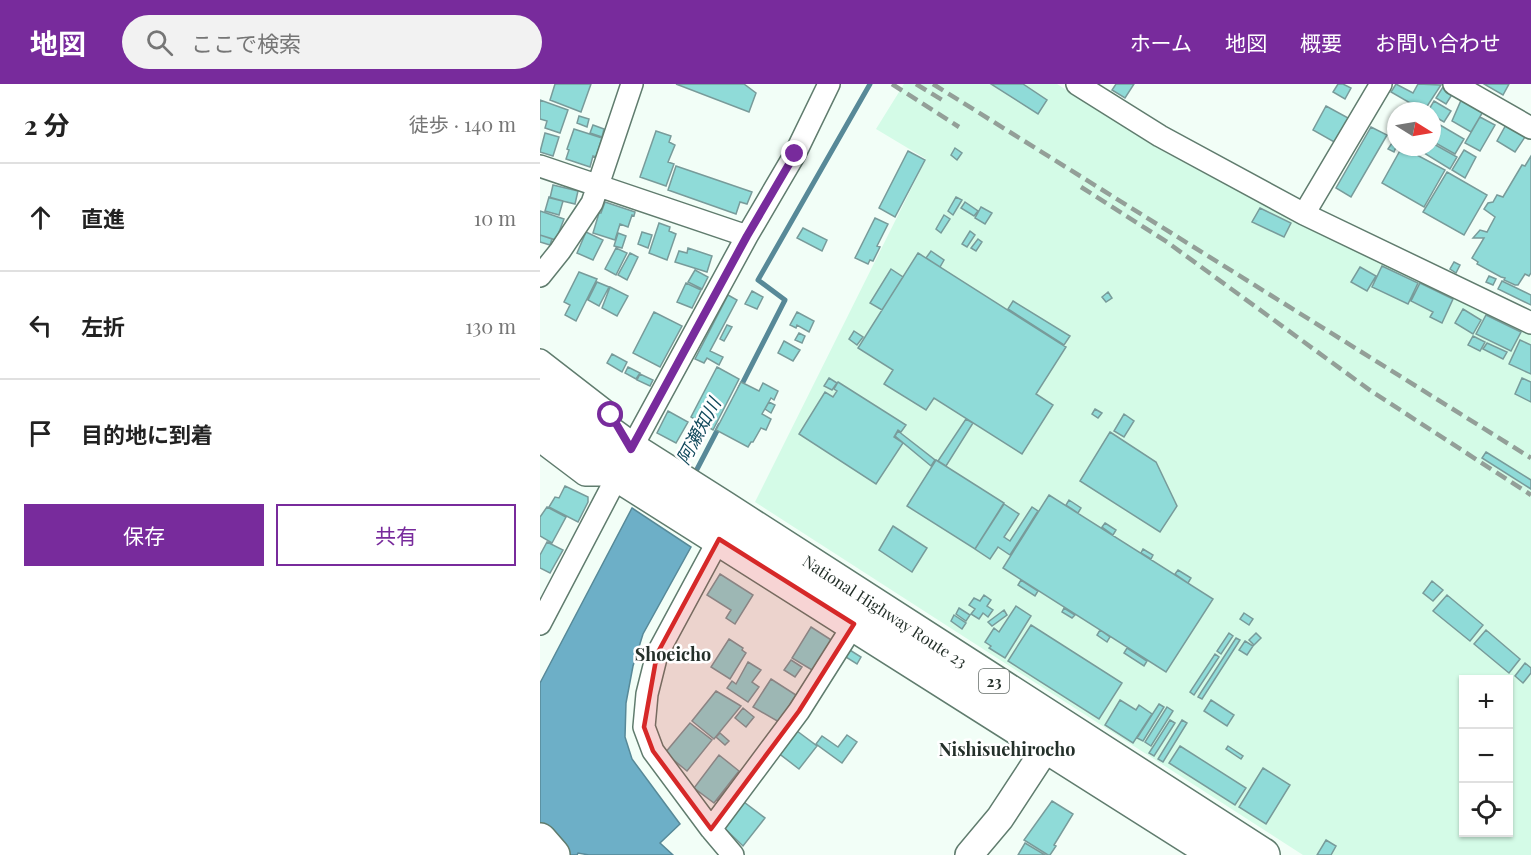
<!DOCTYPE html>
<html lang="ja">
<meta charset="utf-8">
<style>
:root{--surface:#fff;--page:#f2f2f2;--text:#222;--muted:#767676;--line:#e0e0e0;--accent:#782b9c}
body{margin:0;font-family:"Playfair Display","Noto Sans JP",serif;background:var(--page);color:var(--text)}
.controls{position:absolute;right:18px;bottom:18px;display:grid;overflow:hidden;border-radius:0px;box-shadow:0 2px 4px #0004}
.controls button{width:54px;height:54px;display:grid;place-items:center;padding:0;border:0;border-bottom:2px solid var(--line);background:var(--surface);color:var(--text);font:30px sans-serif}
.compass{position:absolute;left:847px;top:18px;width:54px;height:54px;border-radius:50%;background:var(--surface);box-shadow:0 2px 4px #0004;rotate:101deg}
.stop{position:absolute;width:18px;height:18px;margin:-14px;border:4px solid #782b9c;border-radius:50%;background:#fff}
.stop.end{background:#782b9c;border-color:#fff;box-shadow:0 2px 6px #0008}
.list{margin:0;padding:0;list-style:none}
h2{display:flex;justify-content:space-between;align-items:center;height:78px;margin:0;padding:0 24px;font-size:26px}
h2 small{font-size:20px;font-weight:400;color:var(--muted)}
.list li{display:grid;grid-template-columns:39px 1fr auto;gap:18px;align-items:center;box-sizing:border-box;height:108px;padding:0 24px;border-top:2px solid var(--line)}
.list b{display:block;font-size:22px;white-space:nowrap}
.list em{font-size:20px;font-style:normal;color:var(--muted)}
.actions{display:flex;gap:12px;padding:18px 24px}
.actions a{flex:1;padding:14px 0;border:2px solid var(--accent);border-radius:0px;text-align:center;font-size:21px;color:var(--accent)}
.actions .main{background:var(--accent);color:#fff}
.icon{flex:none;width:33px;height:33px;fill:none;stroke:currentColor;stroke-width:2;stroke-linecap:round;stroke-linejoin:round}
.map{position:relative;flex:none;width:991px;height:771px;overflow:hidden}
header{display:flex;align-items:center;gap:36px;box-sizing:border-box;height:84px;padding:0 30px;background:var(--accent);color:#fff}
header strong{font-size:28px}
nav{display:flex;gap:33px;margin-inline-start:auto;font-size:21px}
.search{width:420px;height:54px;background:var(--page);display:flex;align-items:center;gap:15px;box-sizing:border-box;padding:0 21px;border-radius:33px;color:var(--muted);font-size:22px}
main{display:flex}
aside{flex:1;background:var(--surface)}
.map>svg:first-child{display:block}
</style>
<header>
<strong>地図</strong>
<div class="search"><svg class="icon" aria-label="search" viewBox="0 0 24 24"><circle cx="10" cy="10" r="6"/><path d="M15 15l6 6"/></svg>ここで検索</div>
<nav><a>ホーム</a><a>地図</a><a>概要</a><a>お問い合わせ</a></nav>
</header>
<main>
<aside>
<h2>2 分<small>徒歩 · 140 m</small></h2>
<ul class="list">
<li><svg class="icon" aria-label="ahead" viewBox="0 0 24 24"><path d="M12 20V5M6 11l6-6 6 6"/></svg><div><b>直進</b></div><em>10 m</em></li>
<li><svg class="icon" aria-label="left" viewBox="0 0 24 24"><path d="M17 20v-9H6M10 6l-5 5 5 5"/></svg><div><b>左折</b></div><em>130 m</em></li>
<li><svg class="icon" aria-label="arrive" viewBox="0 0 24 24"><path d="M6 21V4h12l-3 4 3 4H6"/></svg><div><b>目的地に到着</b></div></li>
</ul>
<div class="actions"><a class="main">保存</a><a>共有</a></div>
</aside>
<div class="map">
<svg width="991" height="771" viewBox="0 0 991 771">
<rect width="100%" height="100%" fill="#f2fef7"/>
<path fill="#d4fbe7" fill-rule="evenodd" d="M364,0H517L617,64L759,140L991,250V771H763L215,418L386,75L336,45ZM924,596H968V748H924Z"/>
<path fill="#6dafc7" stroke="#578998" stroke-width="1.5" d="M92,424L151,463L103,550L93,582L86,619L85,653L92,675L140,740L120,759L133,771H49L38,769L37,771H0V599Z"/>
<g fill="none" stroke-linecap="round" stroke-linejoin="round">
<path stroke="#578998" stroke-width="5" d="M200,304L245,216L218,196L330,0
M154,391L180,341"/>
</g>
<path fill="#8fdbd8" stroke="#789b9a" stroke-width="1.5" d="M15,0H51L41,28L10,16Z
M136,0H204L216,9L209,28Z
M451,0H483L507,16L498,30Z
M576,0H594L585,14L572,6Z
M798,0H803L811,4L805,15L793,8Z
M856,0L873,9L878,0L901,1L884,27L851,8Z
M944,0H969L963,11Z
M903,3L913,9L906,20L896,14Z
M922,14L944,26L931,48L912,37Z
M0,16L28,26L20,49L5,44L7,37L0,35Z
M894,17L911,27L904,38L892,31V27H888Z
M786,22L810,35L796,59L773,46Z
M39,32L49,35L47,43L37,39Z
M940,33L955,41L940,67L925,59Z
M967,39L987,50L975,68L957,57Z
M53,41L64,45L62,53L50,49Z
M900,41L924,55L915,70L892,57Z
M831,43L847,51L811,113L796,104Z
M34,45L62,54L56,73L53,72L50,83L26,75L29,66L27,65Z
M116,47L131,52L129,58L135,61L128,78L134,80L126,102L100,93Z
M5,49L19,53L13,72L0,68Z
M854,56L856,57V63L854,68L848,65Z
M892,59L917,73L910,85L884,69L887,63H892Z
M862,63L905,86L884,123L842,99Z
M415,64L422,69L417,76L411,71Z
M924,66L936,73L925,94L912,86Z
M368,67L385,76L355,133L339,124Z
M991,72V189L989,192L985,190L978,201H975L964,196L965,194L961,193L937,180L938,178L932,174L944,154H933L940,146L947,148L955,133L944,125L948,119L953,118L957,111L963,113L982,81L985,82Z
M136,82L212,108L207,120L200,118L196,130L128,106Z
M907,88L947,111L924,151L883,128Z
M13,101L38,107L35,120L10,114Z
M9,113L23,117L19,131L5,127Z
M416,113L422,116L413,131L408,127Z
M65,118L95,128L94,132L92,131L88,143L80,140L75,156L53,149L59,129H61Z
M425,118L438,127L434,132L421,124Z
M441,123L452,129L445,140L435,134Z
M720,124L751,139L744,153L712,138Z
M0,127L24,135L16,156L0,151Z
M404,131L410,135L401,149L396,145Z
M335,134L348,140L337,162L340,163L333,177L330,176L328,180L315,174Z
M119,139L130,143L129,147L136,150L127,176L109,169Z
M263,144L287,156L282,167L257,154Z
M430,147L435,151L427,163L422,160Z
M46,148L63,156L53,176L37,169Z
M102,148L112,151L108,164L98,160Z
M78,149L86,152L82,164L74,162Z
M0,151L12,155L10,161L0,158Z
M438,155L442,158L436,167L431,164Z
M76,164L87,169L76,191L65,185Z
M148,164L172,172L167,188L135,178L139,167L147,169Z
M391,167L404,176L400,183L386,174Z
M90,169L98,173L87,196L78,191Z
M378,169L526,263L496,310L513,321L482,370L394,314L386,326L344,300L353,286L318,264Z
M914,178L920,181L916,189L910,185Z
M842,182L878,199L868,220L832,203Z
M820,183L836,192L827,207L811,198Z
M351,185L363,193L342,226L330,219Z
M155,186L168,193L162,205L148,198Z
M39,188L57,195L36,237L25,231L30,221L24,218Z
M949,192L956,195L953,201L946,198Z
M962,197L991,211V221L958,205Z
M57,198L69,203L59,222L48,216Z
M146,199L161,206L152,224L137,218Z
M880,199L913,215L902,239L890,233L893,228L871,217Z
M70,203L88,212L77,232L62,224Z
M212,207L223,213L217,225L205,220Z
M568,208L572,214L566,218L562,213Z
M188,211L197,216L170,267L183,273L179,281L167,274L164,279L155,275Z
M473,217L530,252L524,261L468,225Z
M923,225L941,236L933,250L915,239Z
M114,228L142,242L120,283L93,269Z
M257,228L274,237L269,248L257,241L256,244L250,241Z
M946,231L981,248L971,267L936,250Z
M187,241L192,243L184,257L180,255Z
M314,247L323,253L317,261L309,255Z
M259,249L265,252L262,259L255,256Z
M933,252L945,258L940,267L928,261Z
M980,256L991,261V290L969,280Z
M244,257L260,266L253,277L238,269Z
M947,259L967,268L963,275L943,265Z
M72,270L87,278L82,288L67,279Z
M88,283L100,289L96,295L85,289Z
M177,283L199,295L173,346L151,333Z
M100,290L113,296L110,302L97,296Z
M289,294L297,299L292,306L284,302Z
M982,294L991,298V318L975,310Z
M201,298L219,307L223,299L238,307L234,316L231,314L222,330L231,335L226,346L221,344L213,358H211L208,363L176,346Z
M298,298L366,341L361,348L358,346L354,353L363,359L336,400L259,350L285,308L293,313L297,307L294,305Z
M229,318L235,321L231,329L225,325Z
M555,325L562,329L558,334L552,330Z
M128,327L148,338L136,359L117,349Z
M584,330L594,337L584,353L574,347Z
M426,335L433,339L406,382L398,377Z
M358,347L395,376L391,382L355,352Z
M570,348L616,378L637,422L620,448L540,397Z
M946,368L991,396V405L942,374Z
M396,376L464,419L435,465L367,422Z
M25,402L48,413V418L38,438L9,423L15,413L19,414Z
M509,411L673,515L626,588L463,484Z
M529,416L541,424L538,429L526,421Z
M464,420L479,430L464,453L470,457L492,423L498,427L470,471L458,463L450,475L435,465Z
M7,423L26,433L12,459L0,452V433Z
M565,439L576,446L573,451L562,443Z
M353,442L387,464L372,488L339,466Z
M7,458L23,466L10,489L0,484V471Z
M603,465L613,471L611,475L601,469Z
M638,486L651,494L648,499L635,490Z
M180,490L213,511L195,540L186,534L191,526L167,511Z
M481,496L498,507L495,512L478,501Z
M892,497L903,506L893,517L883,509Z
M444,511L451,516L447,522L453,526L448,533L443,529L439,535L431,530L435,525L429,521L434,514L440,517Z
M907,511L943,541L930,557L893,527Z
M476,522L491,532L465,574L449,564L451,562L445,558L454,544L459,548Z
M419,524L430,531L426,537L416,530Z
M524,524L535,531L532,534L522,528Z
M464,526L467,531L452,542L448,538Z
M704,529L713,535L709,541L700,535Z
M414,531L426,539L422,545L411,537Z
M491,541L582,599L559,635L468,577Z
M271,543L296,559L277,589L252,574Z
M560,546L570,553L567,558L557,551Z
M946,546L980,575L969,589L934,560Z
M689,549L693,552L681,570L677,567Z
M716,549L721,554L714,561L709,556Z
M696,554L700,556L662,615L658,613Z
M189,555L203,564L202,566L206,569L190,595L171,583Z
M705,557L713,562L707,571L699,566Z
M305,563L321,573L317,580L301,570Z
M587,564L607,577L604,582L584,569Z
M675,570L679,573L654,611L650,608Z
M251,576L262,583L255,593L244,586Z
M208,578L221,586L212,598L219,603L208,618L187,604L192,597L196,600Z
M985,579L991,584V589L983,599L975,592Z
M231,595L256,611L239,638L213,623Z
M176,607L201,622L174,655L152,637Z
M580,616L596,626L599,621L612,630L593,659L565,641Z
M671,616L694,631L687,642L664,627Z
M619,620L624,623L603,657L597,654Z
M627,623L633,627L611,662L605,658Z
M203,624L214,633L206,643L195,634Z
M630,636L635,639L614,672L609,669Z
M642,636L647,639L623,678L618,675Z
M150,639L172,656L147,687L125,669Z
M253,644L277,662L259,685L237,668Z
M180,649L189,657L185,661L176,653Z
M307,651L317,658L302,679L276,660L282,652L298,663Z
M640,662L706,704L695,721L629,679Z
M688,662L703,672L701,675L686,665Z
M179,671L199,687L174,719L154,704Z
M723,684L750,701L726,740L699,723Z
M186,704L192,709L183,721L177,716Z
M200,715L225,734L203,762L180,740Z
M512,717L533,730L514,761L516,762L510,771H508L484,756Z
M786,756L796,762L791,771H777Z
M485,759L505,771H478Z"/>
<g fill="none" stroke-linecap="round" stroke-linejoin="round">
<g stroke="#607c6e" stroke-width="24">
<path id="minor" d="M537,0L620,52L764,130L991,239
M914,0L991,44
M0,82L207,152
M764,130L841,0
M0,192L20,167L52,119L92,0
M0,276L71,331
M0,357L45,391H78L0,540
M91,365L207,152L255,70L289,0
M179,455L117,570L107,610L104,643L113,667L171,745L193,771
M171,745L259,627L314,540"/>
</g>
<g stroke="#607c6e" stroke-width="30">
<path id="tertiary" d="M429,771L460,734L517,647"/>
</g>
<g stroke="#607c6e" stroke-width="36">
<path id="primary" d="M0,756L13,771"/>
</g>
<g stroke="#607c6e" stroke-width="36">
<path id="trunk" d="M0,299L91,365L184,424L723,771
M0,332L78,391L678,771"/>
</g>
<use href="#minor" stroke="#fff" stroke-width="21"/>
<use href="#tertiary" stroke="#fff" stroke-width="27"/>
<use href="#primary" stroke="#fff" stroke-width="33"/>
<use href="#trunk" stroke="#fff" stroke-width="33"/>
<path stroke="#939f98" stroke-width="4.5" stroke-dasharray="12 6" stroke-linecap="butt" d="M352,0L419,43
M376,0L404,17
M393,0L991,374
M541,103L627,158L831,307L991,411"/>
</g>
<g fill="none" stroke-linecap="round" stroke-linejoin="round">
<path stroke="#782b9c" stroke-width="8" d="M71,331L91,365L207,152L255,70"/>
</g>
<path fill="#d62828" fill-opacity="0.2" stroke="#d62828" stroke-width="4.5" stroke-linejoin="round" d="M179,455L314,540L259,627L171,745L113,667L104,643L117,570Z"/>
<g text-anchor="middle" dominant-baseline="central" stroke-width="5" stroke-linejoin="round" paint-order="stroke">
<rect fill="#fff" stroke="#666e6a" stroke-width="1.5" x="439" y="585" width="30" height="24" rx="4.5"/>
<g font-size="15" font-weight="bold" fill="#24302a">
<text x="454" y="597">23</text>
</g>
<g font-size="16" fill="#24302a" stroke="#fff">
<text transform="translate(345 527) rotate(33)">National Highway Route 23</text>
</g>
<g font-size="18" font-style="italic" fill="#10495b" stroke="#fff">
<text transform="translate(158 347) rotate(-62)">阿瀬知川</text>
</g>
<g font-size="18" font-weight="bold" fill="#24302a" stroke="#fff">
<text x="133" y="570">Shoeicho</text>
<text x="467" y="665">Nishisuehirocho</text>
</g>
</g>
</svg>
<div class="controls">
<button>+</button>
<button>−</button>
<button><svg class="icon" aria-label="locate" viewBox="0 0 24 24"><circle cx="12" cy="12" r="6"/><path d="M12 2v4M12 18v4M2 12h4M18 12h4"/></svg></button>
</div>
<svg class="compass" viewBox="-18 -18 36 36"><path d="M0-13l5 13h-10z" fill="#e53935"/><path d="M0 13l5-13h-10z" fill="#767676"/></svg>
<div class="stop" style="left:71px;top:331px"></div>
<div class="stop end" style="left:255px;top:70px"></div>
</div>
</main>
